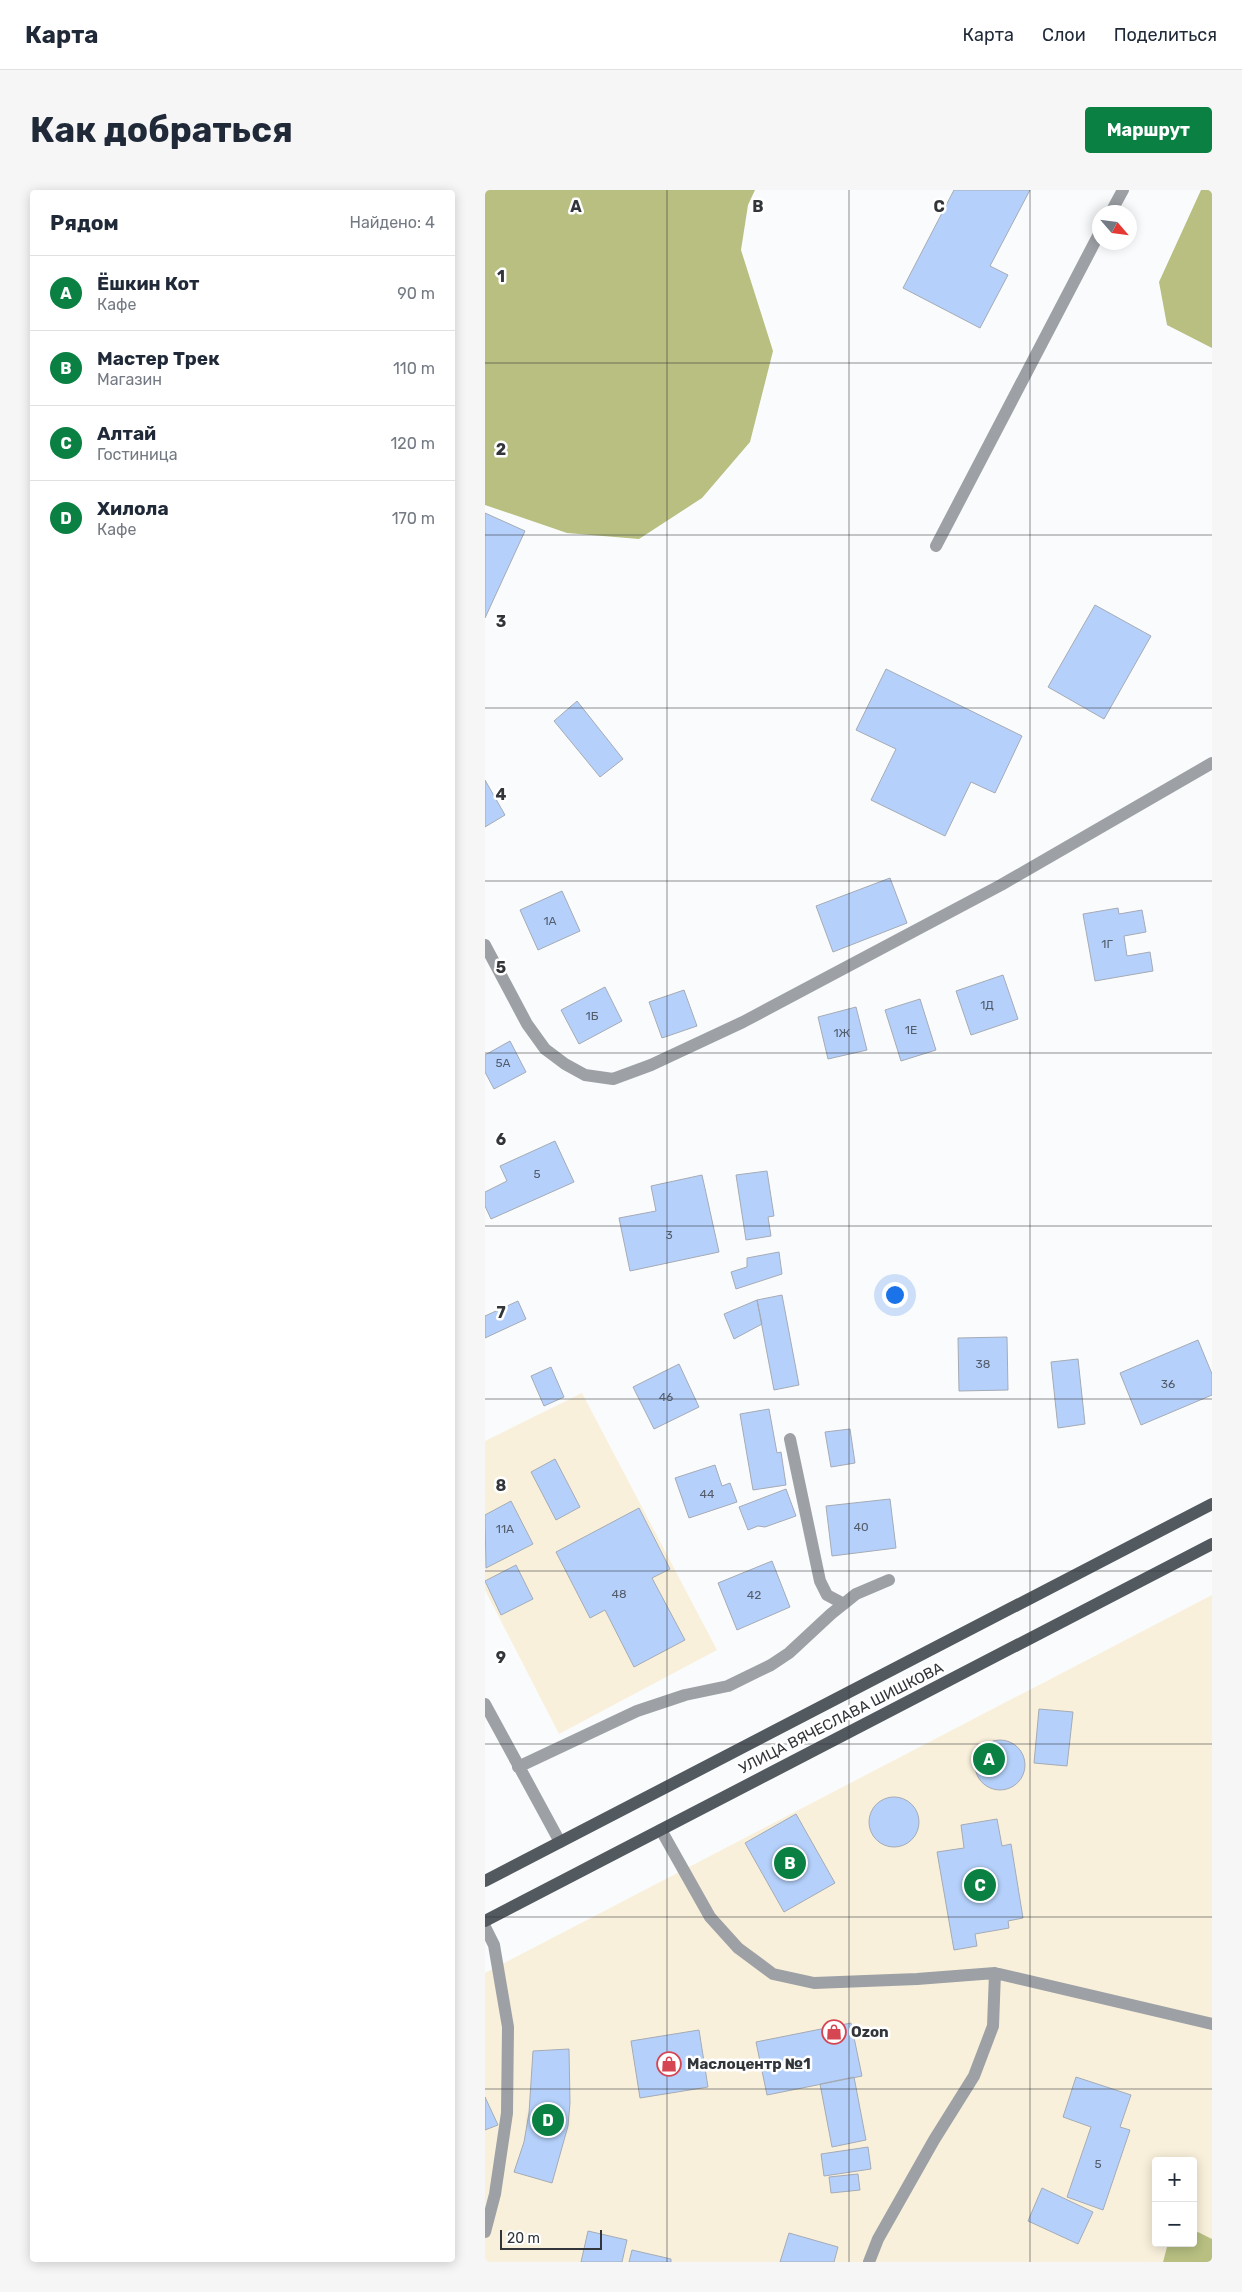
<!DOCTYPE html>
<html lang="ru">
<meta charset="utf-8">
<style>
:root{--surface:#fff;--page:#f6f6f7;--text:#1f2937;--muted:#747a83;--line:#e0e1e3;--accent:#0b8043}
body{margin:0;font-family:Rubik,sans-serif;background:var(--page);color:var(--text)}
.controls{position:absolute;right:15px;bottom:15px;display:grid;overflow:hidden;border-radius:5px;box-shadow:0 2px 12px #0003}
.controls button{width:45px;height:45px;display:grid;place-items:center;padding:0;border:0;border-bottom:1px solid var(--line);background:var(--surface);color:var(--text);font:25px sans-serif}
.compass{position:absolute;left:607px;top:15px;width:45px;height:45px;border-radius:50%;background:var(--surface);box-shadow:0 2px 12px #0003;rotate:118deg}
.scale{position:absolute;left:15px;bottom:12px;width:102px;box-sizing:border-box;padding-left:5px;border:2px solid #323539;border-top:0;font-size:14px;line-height:18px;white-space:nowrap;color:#323539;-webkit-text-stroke:4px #fff;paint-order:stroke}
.you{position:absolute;left:409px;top:1104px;width:18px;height:18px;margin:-12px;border:4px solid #fff;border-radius:50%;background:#1a73e8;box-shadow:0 0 0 8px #1a73e833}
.badge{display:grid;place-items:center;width:32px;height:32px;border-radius:50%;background:var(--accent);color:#fff;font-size:16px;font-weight:700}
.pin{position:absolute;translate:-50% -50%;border:2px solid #fff;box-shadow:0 1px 5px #0006}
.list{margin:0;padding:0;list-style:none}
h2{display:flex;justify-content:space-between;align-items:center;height:65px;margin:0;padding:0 20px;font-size:21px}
h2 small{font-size:16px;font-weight:400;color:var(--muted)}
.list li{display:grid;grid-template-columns:32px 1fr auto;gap:15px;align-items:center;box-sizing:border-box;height:75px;padding:0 20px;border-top:1px solid var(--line)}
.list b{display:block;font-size:19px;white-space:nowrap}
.list p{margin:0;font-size:16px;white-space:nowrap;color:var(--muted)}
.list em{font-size:16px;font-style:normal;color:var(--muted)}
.map{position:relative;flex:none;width:727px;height:2072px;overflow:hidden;border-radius:5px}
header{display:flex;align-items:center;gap:30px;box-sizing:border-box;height:70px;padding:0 25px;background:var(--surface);border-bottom:1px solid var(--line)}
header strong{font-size:24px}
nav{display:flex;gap:28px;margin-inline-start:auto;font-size:18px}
.intro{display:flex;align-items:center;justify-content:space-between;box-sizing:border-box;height:120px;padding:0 30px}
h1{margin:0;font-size:35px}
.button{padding:12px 22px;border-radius:5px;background:var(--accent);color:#fff;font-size:18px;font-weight:700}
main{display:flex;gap:30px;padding:0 30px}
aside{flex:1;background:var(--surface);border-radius:5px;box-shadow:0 2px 12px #0003}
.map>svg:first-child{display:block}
</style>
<header>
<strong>Карта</strong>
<nav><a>Карта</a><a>Слои</a><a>Поделиться</a></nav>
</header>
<div class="intro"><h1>Как добраться</h1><a class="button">Маршрут</a></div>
<main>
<aside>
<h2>Рядом<small>Найдено: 4</small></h2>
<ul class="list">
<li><span class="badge">A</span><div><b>Ёшкин Кот</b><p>Кафе</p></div><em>90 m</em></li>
<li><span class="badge">B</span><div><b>Мастер Трек</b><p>Магазин</p></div><em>110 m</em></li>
<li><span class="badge">C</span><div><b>Алтай</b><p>Гостиница</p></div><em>120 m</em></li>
<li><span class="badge">D</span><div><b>Хилола</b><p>Кафе</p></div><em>170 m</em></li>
</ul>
</aside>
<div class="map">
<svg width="727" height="2072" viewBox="0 0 727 2072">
<rect width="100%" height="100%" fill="#fafbfd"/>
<path fill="#f9f0db" d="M97,1203L232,1460L74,1544L0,1400V1251Z
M727,1405V2049L713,2042L708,2044V1971H671V2053H683L678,2072H0V1783Z"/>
<path fill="#b8bf81" d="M0,0H270L263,15L256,60L288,161L265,252L217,308L154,349L82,343L0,315Z
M716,0H727V158L682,135L674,92Z
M713,2042L727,2049V2072H678L683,2053H708V2044Z"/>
<path fill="#b5d1fb" stroke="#a5abb5" d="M469,0H545L505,76L523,85L495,138L418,98Z
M0,323L40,341L0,428Z
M610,415L666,446L619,529L563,497Z
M401,479L537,546L510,603L486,592L460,646L386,610L411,559L371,540Z
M92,511L138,569L115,587L69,531Z
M0,590L20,625L0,637Z
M405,688L422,733L348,762L331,716Z
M77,701L95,741L53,760L35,720Z
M633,718L634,724L657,720L661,742L639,746L642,766L665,762L668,781L610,791L598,724Z
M518,785L533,829L486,845L471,801Z
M120,797L137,831L94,854L76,820Z
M199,800L212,836L177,848L164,812Z
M435,809L451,860L416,871L400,820Z
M371,817L382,860L343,869L333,827Z
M25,851L41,882L9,899L0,882V865Z
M70,951L89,992L6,1029L0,1016V1002L22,991L15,976Z
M282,981L289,1026L283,1027L286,1046L261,1050L251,985Z
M217,985L234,1062L145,1081L134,1028L171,1021L166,996Z
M294,1062L297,1084L251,1099L246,1082L262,1077V1068Z
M297,1105L314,1195L289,1200L272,1110Z
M272,1110L277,1134L249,1149L239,1124Z
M33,1111L41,1129L0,1148V1126Z
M522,1147L523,1200L474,1201L473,1148Z
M713,1150L727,1184V1205L656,1235L635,1183Z
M593,1169L600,1234L573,1238L566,1172Z
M194,1174L214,1217L169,1239L148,1197Z
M66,1177L79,1207L59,1216L46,1186Z
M284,1219L292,1263L296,1262L301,1295L268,1300L255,1224Z
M365,1239L370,1273L346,1277L340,1242Z
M70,1269L95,1317L71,1330L46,1282Z
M230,1275L237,1296L245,1293L252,1312L204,1328L190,1288Z
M301,1299L311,1326L280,1337L273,1336L263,1340L254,1317Z
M405,1309L411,1358L347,1366L341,1316Z
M26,1311L48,1354L1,1378L0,1325Z
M154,1318L185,1379L167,1388L200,1450L149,1477L120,1420L105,1428L71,1362Z
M287,1371L305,1417L252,1440L233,1393Z
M31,1375L48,1409L16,1425L0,1391Z
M554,1519L588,1522L582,1576L549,1573Z
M490 1575a25 25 0 1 1 50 0a25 25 0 1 1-50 0Z
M384 1632a25 25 0 1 1 50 0a25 25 0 1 1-50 0Z
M311,1624L350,1693L299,1722L260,1653Z
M512,1629L517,1656L526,1654L538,1728L523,1731L524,1738L490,1744L492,1756L469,1760L452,1662L479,1658L476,1635Z
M366,1833L377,1886L282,1905L271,1852Z
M214,1840L223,1897L155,1908L146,1851Z
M84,1859L85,1913L83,1936L67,1993L29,1982L39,1952L44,1923L48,1861Z
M369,1887L381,1950L347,1957L335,1894Z
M591,1887L646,1905L635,1937L645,1940L618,2020L582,2007L606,1937L578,1927Z
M0,1907L13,1935L0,1940Z
M383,1957L386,1979L339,1986L336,1964Z
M373,1984L375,2000L346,2003L344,1987Z
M557,1998L608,2022L593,2054L543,2031Z
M103,2041L142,2050L137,2072H96Z
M304,2043L353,2057L349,2072H295Z
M147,2060L186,2069V2072H144Z"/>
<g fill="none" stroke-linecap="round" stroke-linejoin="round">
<path stroke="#9da1a5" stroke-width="12" d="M626,22L638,0
M451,356L614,44
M0,755L42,834L60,859L80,874L100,885L128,889L166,875L258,832L516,695L727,573
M305,1249L335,1391L342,1405L359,1414
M0,1514L75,1652
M33,1577L152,1521L200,1505L243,1496L286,1475L304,1463L346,1424L371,1404L404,1390
M176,1640L225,1727L253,1758L288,1784L329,1793L432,1789L510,1783L727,1834
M0,1737L9,1755L23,1837L22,1923L10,2004L0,2042
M384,2072L393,2049L449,1950L489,1886L508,1836L510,1783"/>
<path stroke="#52595f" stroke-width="12" d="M0,1691L727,1314
M0,1731L727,1354"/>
</g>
<path fill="none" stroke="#323539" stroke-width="1" stroke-opacity="0.55" d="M182,0V2072M364,0V2072M545,0V2072M0,173H727M0,345H727M0,518H727M0,691H727M0,863H727M0,1036H727M0,1209H727M0,1381H727M0,1554H727M0,1727H727M0,1899H727"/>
<defs>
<g id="shop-ring" transform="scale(1.25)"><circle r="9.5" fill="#fff" stroke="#d64552" stroke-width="1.5"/><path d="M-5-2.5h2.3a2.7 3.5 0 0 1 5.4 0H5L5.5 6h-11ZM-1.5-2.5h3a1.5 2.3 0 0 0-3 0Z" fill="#d64552"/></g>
</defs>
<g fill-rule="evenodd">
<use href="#shop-ring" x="349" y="1842"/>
<use href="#shop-ring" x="184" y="1874"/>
</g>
<g text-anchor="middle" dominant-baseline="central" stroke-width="5" stroke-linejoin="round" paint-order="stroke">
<g font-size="12" fill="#535c6a">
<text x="65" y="731">1А</text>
<text x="622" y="754">1Г</text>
<text x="502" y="815">1Д</text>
<text x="107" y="826">1Б</text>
<text x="426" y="840">1Е</text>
<text x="357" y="843">1Ж</text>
<text x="18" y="873">5А</text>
<text x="52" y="984">5</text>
<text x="184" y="1045">3</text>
<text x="498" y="1174">38</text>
<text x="683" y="1194">36</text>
<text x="181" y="1207">46</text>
<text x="222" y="1304">44</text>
<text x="376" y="1337">40</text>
<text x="20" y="1339">11А</text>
<text x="134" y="1404">48</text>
<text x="269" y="1405">42</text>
<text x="613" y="1974">5</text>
</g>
<g font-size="15" fill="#323539" stroke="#fff">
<text transform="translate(356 1528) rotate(-27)">УЛИЦА ВЯЧЕСЛАВА ШИШКОВА</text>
</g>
<g font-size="15" font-weight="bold" fill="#323539" stroke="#fff" text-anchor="start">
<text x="366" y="1842">Ozon</text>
<text x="202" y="1874">Маслоцентр №1</text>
</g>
</g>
<g font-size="16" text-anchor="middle" font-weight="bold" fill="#323539" stroke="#fff" stroke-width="5" stroke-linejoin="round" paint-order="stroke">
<text x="91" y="22">A</text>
<text x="273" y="22">B</text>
<text x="454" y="22">C</text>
<text x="16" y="92">1</text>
<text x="16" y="265">2</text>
<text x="16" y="437">3</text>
<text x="16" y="610">4</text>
<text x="16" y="783">5</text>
<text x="16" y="955">6</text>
<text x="16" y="1128">7</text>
<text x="16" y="1301">8</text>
<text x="16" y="1473">9</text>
</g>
</svg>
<div class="controls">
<button>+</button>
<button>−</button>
</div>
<svg class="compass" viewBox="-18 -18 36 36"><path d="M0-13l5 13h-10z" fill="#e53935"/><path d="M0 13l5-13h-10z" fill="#747a83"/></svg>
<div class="scale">20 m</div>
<div class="you"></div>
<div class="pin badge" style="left:504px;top:1569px">A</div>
<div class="pin badge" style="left:305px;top:1673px">B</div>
<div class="pin badge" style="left:495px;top:1695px">C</div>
<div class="pin badge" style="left:63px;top:1930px">D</div>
</div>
</main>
